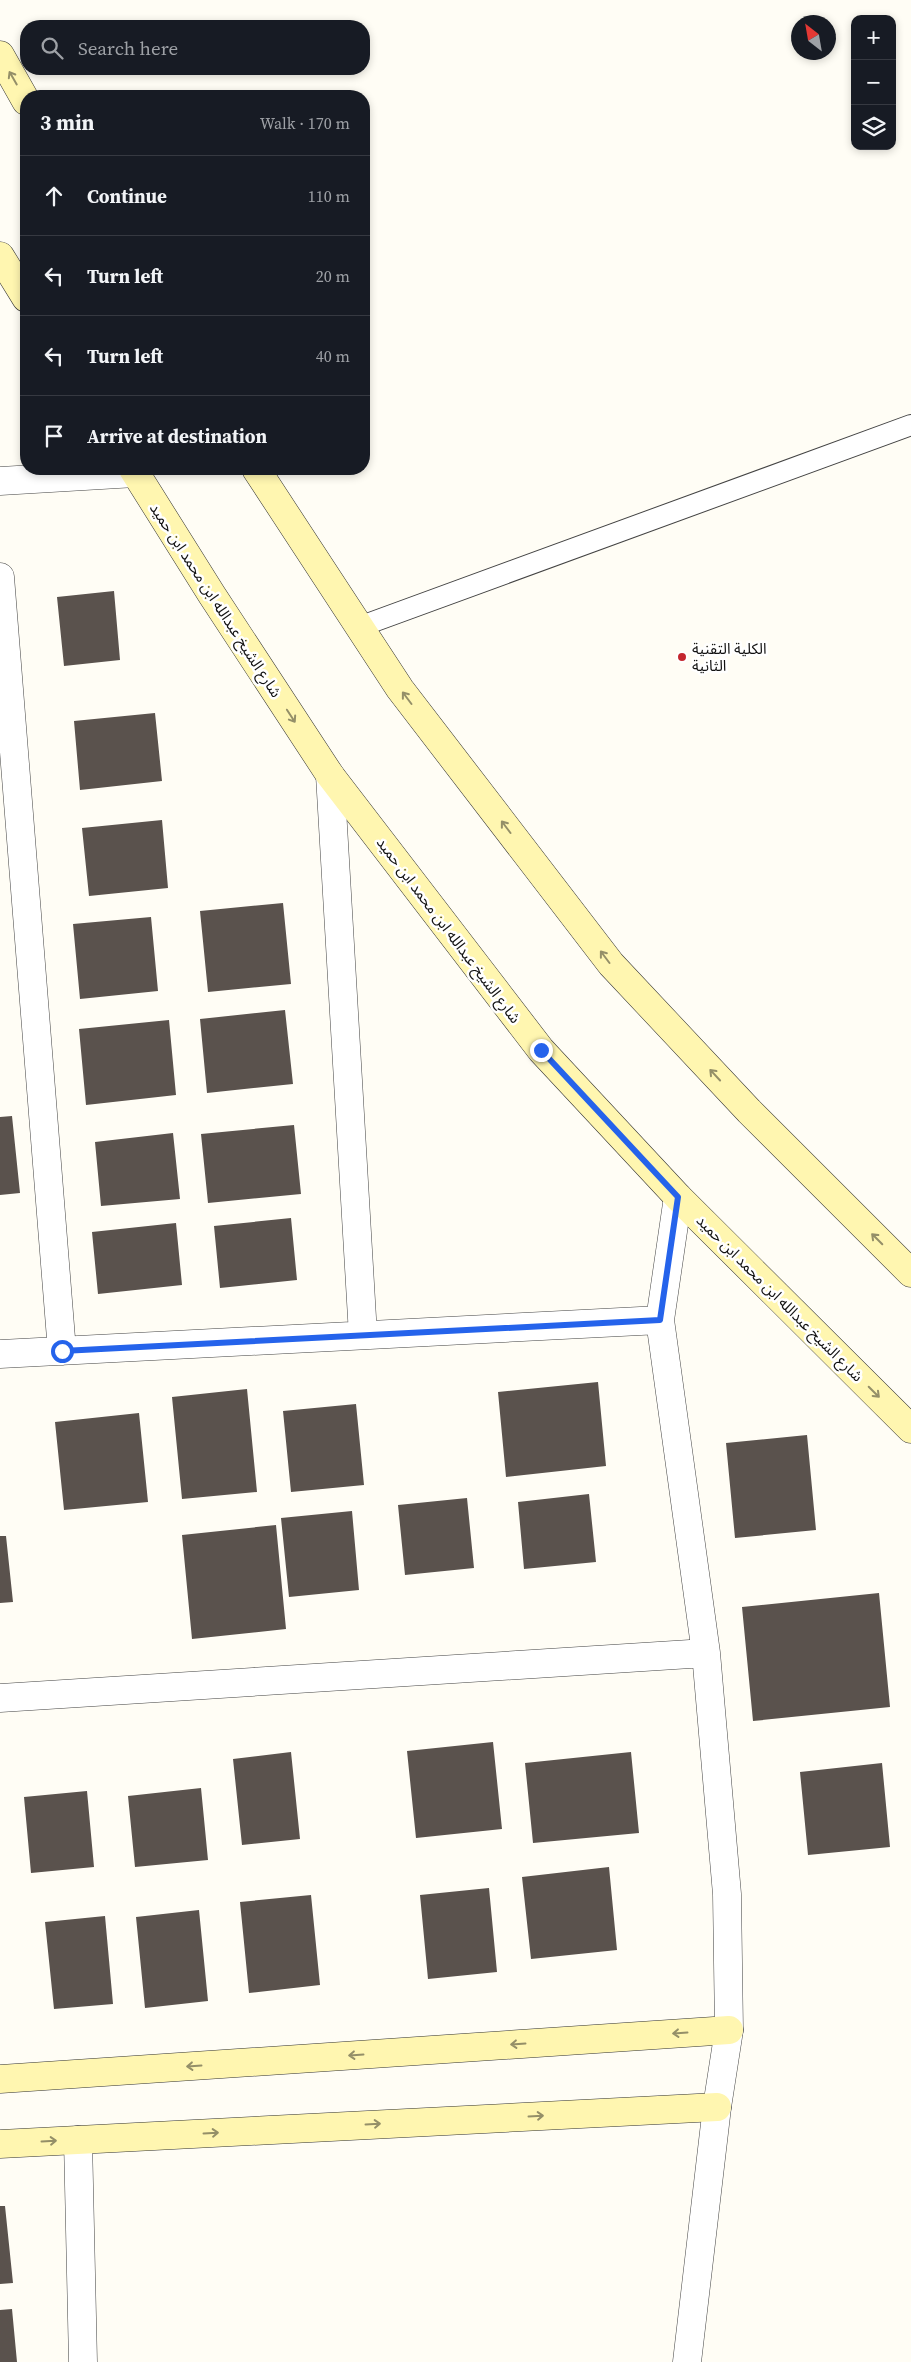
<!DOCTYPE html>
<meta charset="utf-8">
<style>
:root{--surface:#171b24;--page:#20242c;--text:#f1f3f6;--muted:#9ea1a6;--line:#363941}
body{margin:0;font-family:"Source Serif 4","Noto Sans Arabic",serif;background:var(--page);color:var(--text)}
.controls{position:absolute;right:15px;top:15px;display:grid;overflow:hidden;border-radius:10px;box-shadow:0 2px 8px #0003}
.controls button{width:45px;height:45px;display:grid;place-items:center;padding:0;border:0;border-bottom:1px solid var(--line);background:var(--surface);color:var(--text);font:25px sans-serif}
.compass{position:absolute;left:791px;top:15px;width:45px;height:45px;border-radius:50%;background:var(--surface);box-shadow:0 2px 8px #0003;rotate:329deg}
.stop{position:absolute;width:15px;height:15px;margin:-11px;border:4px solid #2563eb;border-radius:50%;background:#fff}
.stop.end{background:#2563eb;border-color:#fff;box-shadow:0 1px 5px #0008}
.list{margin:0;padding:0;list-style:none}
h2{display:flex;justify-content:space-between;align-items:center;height:65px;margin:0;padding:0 20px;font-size:21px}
h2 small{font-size:16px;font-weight:400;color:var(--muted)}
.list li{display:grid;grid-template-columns:32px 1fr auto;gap:15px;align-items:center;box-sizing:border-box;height:80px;padding:0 20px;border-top:1px solid var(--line)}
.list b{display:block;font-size:19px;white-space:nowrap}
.list em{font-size:16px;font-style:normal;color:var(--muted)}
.icon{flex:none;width:28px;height:28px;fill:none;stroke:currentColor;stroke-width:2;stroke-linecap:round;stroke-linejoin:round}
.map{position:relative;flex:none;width:911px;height:2362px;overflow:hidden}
.search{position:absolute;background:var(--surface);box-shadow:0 2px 8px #0003;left:20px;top:20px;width:350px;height:55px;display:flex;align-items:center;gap:12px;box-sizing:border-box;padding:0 18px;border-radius:20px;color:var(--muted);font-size:19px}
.panel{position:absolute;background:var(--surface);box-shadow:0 2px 8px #0003;left:20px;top:90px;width:350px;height:385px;border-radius:20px}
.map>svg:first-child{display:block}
</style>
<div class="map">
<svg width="911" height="2362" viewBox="0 0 911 2362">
<rect width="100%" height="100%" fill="#fffdf5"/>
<path fill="#5a524d" d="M114,591L120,660L64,666L57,597Z
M155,713L162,781L80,790L74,721Z
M162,820L168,888L89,896L82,828Z
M283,903L291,984L208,992L200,911Z
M151,917L158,991L80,999L73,924Z
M285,1010L293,1084L207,1093L200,1019Z
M169,1020L176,1095L86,1105L79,1029Z
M12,1116L20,1193L0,1195V1117Z
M294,1125L301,1194L208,1203L201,1134Z
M173,1133L180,1199L101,1206L95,1142Z
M291,1218L297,1280L220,1288L214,1226Z
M176,1223L182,1285L98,1294L92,1232Z
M598,1382L606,1466L506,1477L498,1392Z
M247,1389L257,1492L182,1499L172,1397Z
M356,1404L364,1485L291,1492L283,1411Z
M139,1413L148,1502L64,1510L55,1422Z
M807,1435L816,1530L735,1538L726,1443Z
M589,1494L596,1562L524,1569L518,1502Z
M467,1498L474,1568L405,1575L398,1505Z
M352,1511L359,1590L289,1597L281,1518Z
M276,1525L286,1629L192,1639L182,1535Z
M0,1536H6L13,1602L0,1603Z
M879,1593L890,1707L753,1721L742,1607Z
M493,1742L502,1829L416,1838L407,1751Z
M291,1752L300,1839L242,1845L233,1759Z
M631,1752L639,1833L533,1843L525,1763Z
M882,1763L890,1847L808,1855L800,1772Z
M201,1788L208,1860L135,1867L128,1796Z
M87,1791L94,1867L31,1873L24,1797Z
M609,1867L617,1950L531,1959L522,1877Z
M489,1888L497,1972L428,1979L420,1895Z
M311,1895L320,1985L249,1993L240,1902Z
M199,1910L208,2001L145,2008L136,1917Z
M105,1916L113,2004L54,2009L45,1922Z
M0,2206H5L13,2283L0,2284Z
M12,2309L17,2362H0V2310Z"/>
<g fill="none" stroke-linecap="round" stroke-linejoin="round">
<g stroke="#444" stroke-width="22">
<path id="lane" d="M359,627L911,425"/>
</g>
<g stroke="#444" stroke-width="29">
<path id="street" d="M0,481L135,473
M0,577L62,1351
M330,775L363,1335
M678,1197L660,1320L706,1653L727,1894L729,2030L717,2107L687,2362
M0,1354L660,1320
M0,1698L706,1653
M78,2140L83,2362"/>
</g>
<g stroke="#333" stroke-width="29">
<path id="secondary" d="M0,55L26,101
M0,256L26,298
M133,469L212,595L330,775L541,1050L678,1197L911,1429
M256,469L400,689L611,964L749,1111L911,1273
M0,2079L729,2030
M0,2144L717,2107"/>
</g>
<use href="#lane" stroke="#fff" stroke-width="20"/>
<use href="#street" stroke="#fff" stroke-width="28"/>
<use href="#secondary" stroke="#fff6b0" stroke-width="28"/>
</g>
<defs><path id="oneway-shaft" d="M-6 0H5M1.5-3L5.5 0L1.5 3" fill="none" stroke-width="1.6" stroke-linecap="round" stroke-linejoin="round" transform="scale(1.25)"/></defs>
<g stroke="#948f68">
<use href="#oneway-shaft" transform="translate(13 78) rotate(-120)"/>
<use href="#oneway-shaft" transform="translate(407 698) rotate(-127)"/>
<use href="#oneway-shaft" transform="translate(291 716) rotate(57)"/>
<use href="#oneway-shaft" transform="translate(506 827) rotate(-127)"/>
<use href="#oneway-shaft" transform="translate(605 957) rotate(-127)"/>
<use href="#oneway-shaft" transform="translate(715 1075) rotate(-133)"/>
<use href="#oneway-shaft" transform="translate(877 1239) rotate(-135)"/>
<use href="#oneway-shaft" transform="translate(874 1392) rotate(45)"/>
<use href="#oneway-shaft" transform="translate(680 2033) rotate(176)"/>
<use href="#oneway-shaft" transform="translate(518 2044) rotate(176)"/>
<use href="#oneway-shaft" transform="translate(356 2055) rotate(176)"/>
<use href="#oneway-shaft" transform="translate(194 2066) rotate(176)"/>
<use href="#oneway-shaft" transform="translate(536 2116) rotate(-3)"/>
<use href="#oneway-shaft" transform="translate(373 2124) rotate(-3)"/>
<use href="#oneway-shaft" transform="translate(211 2133) rotate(-3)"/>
<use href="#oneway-shaft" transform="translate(49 2141) rotate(-3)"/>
</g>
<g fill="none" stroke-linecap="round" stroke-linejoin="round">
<path stroke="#2563eb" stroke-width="6" d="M62,1351L660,1320L678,1197L541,1050"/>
</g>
<circle fill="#c4262e" stroke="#fff" stroke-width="2" cx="682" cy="657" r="5"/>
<g text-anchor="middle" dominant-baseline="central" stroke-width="5" stroke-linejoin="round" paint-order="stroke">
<g font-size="15" fill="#111" stroke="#fff">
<text transform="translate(216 600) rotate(57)">شارع الشيخ عبدالله ابن محمد ابن حميد</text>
<text transform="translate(449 930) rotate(53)">شارع الشيخ عبدالله ابن محمد ابن حميد</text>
<text transform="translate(780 1298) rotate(45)">شارع الشيخ عبدالله ابن محمد ابن حميد</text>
</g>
<g font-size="15" fill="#111" stroke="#fff" text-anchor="start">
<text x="692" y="648">الكلية التقنية<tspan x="692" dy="17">الثانية</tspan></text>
</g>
</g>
</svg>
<div class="controls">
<button>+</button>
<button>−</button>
<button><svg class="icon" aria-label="layers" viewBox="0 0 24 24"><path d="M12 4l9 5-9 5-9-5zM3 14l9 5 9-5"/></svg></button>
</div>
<svg class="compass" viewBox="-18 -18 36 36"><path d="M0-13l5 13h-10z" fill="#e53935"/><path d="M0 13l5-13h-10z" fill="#9ea1a6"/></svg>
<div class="stop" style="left:62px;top:1351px"></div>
<div class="stop end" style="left:541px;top:1050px"></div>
<div class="search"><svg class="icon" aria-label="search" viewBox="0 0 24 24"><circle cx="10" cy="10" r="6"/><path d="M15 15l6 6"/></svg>Search here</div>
<section class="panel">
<h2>3 min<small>Walk · 170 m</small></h2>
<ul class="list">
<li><svg class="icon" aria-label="ahead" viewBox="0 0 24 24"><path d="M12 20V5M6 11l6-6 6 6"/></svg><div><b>Continue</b></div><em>110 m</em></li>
<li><svg class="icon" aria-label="left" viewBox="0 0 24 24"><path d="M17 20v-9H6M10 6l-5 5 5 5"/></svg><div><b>Turn left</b></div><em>20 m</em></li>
<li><svg class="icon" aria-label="left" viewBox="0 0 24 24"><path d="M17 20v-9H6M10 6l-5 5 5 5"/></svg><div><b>Turn left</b></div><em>40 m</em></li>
<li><svg class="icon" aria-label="arrive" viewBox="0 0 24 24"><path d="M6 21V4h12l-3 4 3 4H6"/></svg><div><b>Arrive at destination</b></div></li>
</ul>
</section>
</div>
